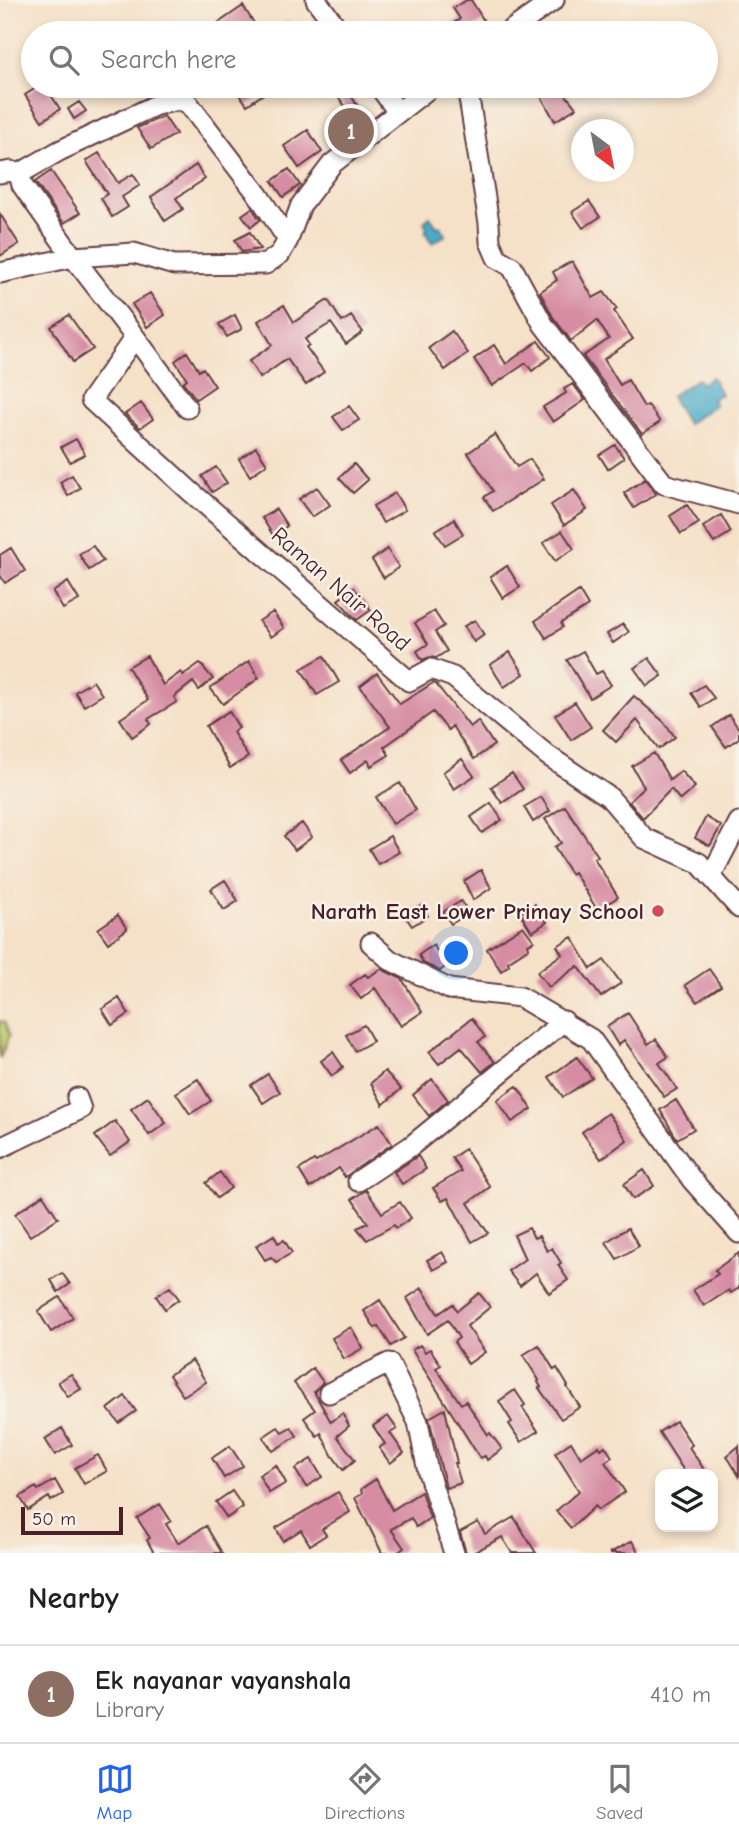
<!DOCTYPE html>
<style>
:root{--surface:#fff;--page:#f6f6f6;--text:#202124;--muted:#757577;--line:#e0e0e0;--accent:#2563eb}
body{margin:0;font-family:"Comic Neue",sans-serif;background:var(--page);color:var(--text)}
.controls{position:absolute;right:21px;bottom:21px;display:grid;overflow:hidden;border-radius:14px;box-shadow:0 4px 10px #0003}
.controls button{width:63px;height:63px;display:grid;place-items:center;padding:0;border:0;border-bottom:2px solid var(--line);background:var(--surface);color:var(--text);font:35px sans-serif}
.compass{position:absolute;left:571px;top:119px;width:63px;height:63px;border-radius:50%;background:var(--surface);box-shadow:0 4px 10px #0003;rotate:148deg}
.scale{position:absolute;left:21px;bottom:18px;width:102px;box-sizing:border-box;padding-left:7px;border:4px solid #4a1f2b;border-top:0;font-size:19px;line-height:24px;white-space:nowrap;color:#4a1f2b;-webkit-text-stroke:5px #f7f3e8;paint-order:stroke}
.you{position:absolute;left:457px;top:954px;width:24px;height:24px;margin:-18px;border:5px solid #fff;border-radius:50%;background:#1a73e8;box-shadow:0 0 0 10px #1a73e833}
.badge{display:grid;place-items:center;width:46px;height:46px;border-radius:50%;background:var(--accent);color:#fff;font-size:23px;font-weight:700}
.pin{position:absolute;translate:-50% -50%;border:4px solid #fff;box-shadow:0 2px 7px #0006}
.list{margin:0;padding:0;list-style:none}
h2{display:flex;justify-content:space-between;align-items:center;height:91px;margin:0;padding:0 28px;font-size:30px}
h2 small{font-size:23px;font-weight:400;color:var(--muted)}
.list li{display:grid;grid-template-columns:46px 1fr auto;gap:21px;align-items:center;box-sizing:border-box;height:98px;padding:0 28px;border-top:2px solid var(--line)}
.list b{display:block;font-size:26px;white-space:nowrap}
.list p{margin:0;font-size:23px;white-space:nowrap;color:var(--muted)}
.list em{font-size:23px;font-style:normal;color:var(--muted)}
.icon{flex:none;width:38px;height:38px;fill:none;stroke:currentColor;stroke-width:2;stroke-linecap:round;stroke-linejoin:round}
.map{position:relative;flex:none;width:739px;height:1553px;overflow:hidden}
.search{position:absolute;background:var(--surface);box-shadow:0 4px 10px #0003;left:21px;right:21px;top:21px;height:77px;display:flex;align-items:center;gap:18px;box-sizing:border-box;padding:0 24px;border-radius:38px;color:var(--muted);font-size:26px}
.sheet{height:189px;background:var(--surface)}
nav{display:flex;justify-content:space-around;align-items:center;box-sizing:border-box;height:98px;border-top:2px solid var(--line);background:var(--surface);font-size:19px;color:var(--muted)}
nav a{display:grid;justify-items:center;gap:4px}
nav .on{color:var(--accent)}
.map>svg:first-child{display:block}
</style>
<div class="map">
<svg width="739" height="1553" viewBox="0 0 739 1553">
<rect width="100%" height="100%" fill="#f7f3e8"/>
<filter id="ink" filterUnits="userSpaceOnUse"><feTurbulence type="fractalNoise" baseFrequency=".0143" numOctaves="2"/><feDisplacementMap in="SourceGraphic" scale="14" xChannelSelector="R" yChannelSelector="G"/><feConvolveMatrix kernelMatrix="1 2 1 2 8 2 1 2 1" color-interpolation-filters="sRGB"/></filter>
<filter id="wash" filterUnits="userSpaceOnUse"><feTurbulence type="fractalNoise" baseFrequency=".00686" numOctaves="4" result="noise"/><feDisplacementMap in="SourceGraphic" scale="28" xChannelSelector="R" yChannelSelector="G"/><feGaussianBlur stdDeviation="1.57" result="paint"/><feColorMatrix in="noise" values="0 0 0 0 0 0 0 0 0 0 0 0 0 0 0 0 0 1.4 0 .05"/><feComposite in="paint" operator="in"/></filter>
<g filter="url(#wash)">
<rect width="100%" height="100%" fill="#f5e1c8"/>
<path fill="#bac96b" stroke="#82744b" stroke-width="2" d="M0,1021L5,1023L9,1036L0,1059Z"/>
<path fill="#4aaac9" stroke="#4a647a" stroke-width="2" d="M430,217L437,227L440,226L446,235L432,243L425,232L427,229L424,222Z
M712,377L721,394L712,399L715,405L687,424L671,396L697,379L702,384Z"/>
<g id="blocks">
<path fill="#d68ca3" d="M467,0H471L484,21L464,33H437L460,19L453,8Z
M243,6L257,28L249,33H204Z
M315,19L326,33H271L288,21L296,32Z
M39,86H45L60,109L42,121L25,95Z
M234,86H260L265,93L247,105Z
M331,86H363L350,94L367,121L351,134L341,117L349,112Z
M535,86H559L576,108L555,121Z
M79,102L86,111L74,119L68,109Z
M164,116L176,134L151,149L137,128Z
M308,130L322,152L299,168L284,146Z
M99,153L118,183L133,174L140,185L122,197L128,207L112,217L101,198L107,194L86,161Z
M196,165L205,179L176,198L183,209L165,221L151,197Z
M289,169L300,185L283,197L272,181Z
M51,171L80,213L64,223L35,182Z
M589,201L600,217L583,228L572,212Z
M252,208L260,220L251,227L242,215Z
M0,214L19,244L0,256Z
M250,232L260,249L242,252L235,240Z
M572,261L593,298L604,292L617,309L614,311L633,339L604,359L620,385L628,380L644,407L648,405L660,422L642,434L583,356L609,339L597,320L571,341L553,317L540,292L557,280L553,272Z
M150,293L165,315L147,327L132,304Z
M328,300L342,322L351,316L363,332L346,344L331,323L305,339L309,345L306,347L324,372L306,385L287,359L260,378L249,361L272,345L258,321L284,305L294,322Z
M69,315L93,349L73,362L51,327Z
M235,315L242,329L227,337L219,324Z
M452,331L468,353L445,370L429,348Z
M538,341L550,357L532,371L526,363L492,386L474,359L494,345L506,364Z
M187,352L199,371L203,368L215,386L196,399L183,382L187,379L175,361Z
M573,384L585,400L553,422L543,407L566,393L564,389Z
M141,403L153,419L140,428L125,414Z
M349,406L359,420L343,430L333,417Z
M495,434L517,467L530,459L544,479L493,511L484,497L493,491L468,453Z
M76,439L85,454L70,462L61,447Z
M615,445L624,458L608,469L599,455Z
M256,447L267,464L250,476L239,459Z
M354,464L368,480L353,493L339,478Z
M216,467L227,483L212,492L202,476Z
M72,475L80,488L68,496L60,482Z
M645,479L656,494L634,508L624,493Z
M317,487L330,505L312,517L299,499Z
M574,490L587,510L564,525L551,505Z
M395,493L405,510L383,523L373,506Z
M687,505L699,523L681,534L670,516Z
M276,509L287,526L273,535L262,518Z
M721,515L731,532L714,543L703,527Z
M454,519L463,534L445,545L435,531Z
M562,531L574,549L555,561L543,543Z
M93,546L103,561L89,570L79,554Z
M11,548L25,571L5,583L0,575V555Z
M387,549L399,567L384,578L372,560Z
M507,566L520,587L503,598L490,577Z
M68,582L79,600L63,609L53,592Z
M354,588L371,610L357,620L338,600Z
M579,591L588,606L561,623L563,627L546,638L535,621Z
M434,611L444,626L435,632L447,651L436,658L430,657L422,660L417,651L428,644L415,623Z
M273,612L284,628L271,637L259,621Z
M475,620L484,635L474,642L464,626Z
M623,624L629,632L613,643L607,634Z
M583,651L596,674L602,671L611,685L590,698L567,660Z
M510,652L524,674L504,687L490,665Z
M147,656L163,685L181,672L183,675L200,663L213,679L199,690L193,682L174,697L177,702L148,719L151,724L132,737L120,719L148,700L128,667Z
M324,656L339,682L317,695L301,669Z
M649,658L662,676L647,686L634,668Z
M249,661L259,678L223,704L210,688Z
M377,673L400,704L433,683L436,684L470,727L478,721L494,745L474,759L452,726L448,730L433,712L384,747L389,755L371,766L368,760L350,773L341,760L390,727L360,686Z
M93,681L102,695L84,706L75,692Z
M704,685L714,698L701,707L691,693Z
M634,696L664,722L675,737L659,749L637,720L616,742L603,730Z
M575,702L591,727L571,740L555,715Z
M229,711L239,728L233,732L248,757L230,768L206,726Z
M729,715L739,729V738L726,747L712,727Z
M654,753L670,780L681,771L695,787L680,800L671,789L643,818L629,802L644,787L632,766Z
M462,759L474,776L454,789L443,772Z
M512,773L523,789L502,803L491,787Z
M400,783L416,810L393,824L376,797Z
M541,797L550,811L533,822L524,807Z
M491,803L502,820L482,833L471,817Z
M565,806L598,856L594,858L618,897L597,910L574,872L571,874L554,847L561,843L545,819Z
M706,817L721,826L710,846L695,838Z
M302,823L312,837L295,850L284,836Z
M390,836L399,852L378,864L369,849Z
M481,870L491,888L473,900L464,881Z
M225,880L238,901L224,910L211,889Z
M461,901L469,913L451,924L443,912Z
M535,904L547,922L532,932L520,913Z
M422,905L428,916L412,926L405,916Z
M118,915L127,929L108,943L98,929Z
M523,926L534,941L528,944L529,948L508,962L509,965L501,971L487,949Z
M572,937L591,969L604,960L621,983L601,997L578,966L549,987L537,972L562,954L557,946Z
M433,945L447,965L440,971L423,963L419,955Z
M381,969L402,979L422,1012L401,1026L375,988L361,999L350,985L365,974L368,977Z
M709,969L721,986L697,1002L685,985Z
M119,998L129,1014L112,1025L102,1009Z
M628,1013L648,1044L656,1039L668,1057L659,1063L677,1089L664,1097L624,1040L618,1045L607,1027Z
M472,1018L485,1037L478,1042L495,1062L482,1072L461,1047L439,1064L429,1052Z
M364,1025L373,1041L355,1051L346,1035Z
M333,1052L343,1067L332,1076L321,1061Z
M577,1057L592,1078L563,1097L549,1077Z
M385,1071L401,1089L383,1105L371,1083Z
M268,1074L280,1092L263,1103L251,1085Z
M198,1079L211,1101L190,1114L176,1093Z
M432,1079L448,1100L429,1116L413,1095Z
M517,1086L532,1109L512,1122L497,1100Z
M148,1097L166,1123L149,1135L131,1109Z
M676,1100L694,1129L677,1139L660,1110Z
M608,1113L627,1140L601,1159L582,1132Z
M115,1121L130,1142L110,1156L95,1136Z
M379,1124L392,1144L345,1177L339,1168L310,1188L299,1170L314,1160L316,1162Z
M465,1149L490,1187L468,1203L488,1233L472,1242L448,1198L442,1201L433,1188L461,1171L452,1158Z
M418,1156L426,1169L402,1184L394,1172Z
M644,1170L654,1186L633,1199L624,1184Z
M220,1172L231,1188L217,1198L206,1183Z
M366,1190L382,1213L400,1202L411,1218L396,1228L394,1225L367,1240L357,1228L368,1223L352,1199Z
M43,1195L58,1218L30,1236L15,1214Z
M529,1228L534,1238L539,1236L547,1251L552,1248L561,1263L558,1265L568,1280L549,1293L536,1273L520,1286L508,1271L525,1259L514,1235Z
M628,1228L639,1246L617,1259L606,1242Z
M274,1235L278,1243L284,1240L292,1253L276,1262L271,1257L265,1260L256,1246Z
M442,1252L448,1262L433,1270L427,1260Z
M739,1253V1288L731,1293L729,1290L704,1306L693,1290L718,1274L715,1270Z
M62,1273L70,1284L58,1292L51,1280Z
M170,1287L179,1299L165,1309L156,1296Z
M422,1288L438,1314L453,1304L457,1311L479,1293L490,1307L467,1326L485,1352L468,1364L454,1342L459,1338L448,1320L427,1334L407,1298Z
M60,1297L73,1318L51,1332L38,1311Z
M380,1300L404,1338L391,1346L378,1326L375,1328L364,1311Z
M351,1327L363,1348L344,1359L332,1338Z
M420,1345L425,1352L430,1349L441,1365L436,1368L461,1404L466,1401L488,1435L490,1433L502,1449L487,1460L485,1456L480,1458L412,1350Z
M539,1345L554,1370L557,1368L568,1386L567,1387L580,1407L561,1419L539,1388L541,1387L538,1382L539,1380L523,1355Z
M192,1360L206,1382L183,1396L169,1375Z
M313,1368L323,1382L314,1392L331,1422L343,1413L349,1426L337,1436L355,1460L343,1470L332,1455L321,1433L317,1436L304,1418L315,1410L294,1383Z
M71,1374L81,1389L68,1397L58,1382Z
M515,1390L525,1405L522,1407L538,1431L521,1442L509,1424L512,1422L499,1401Z
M125,1396L136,1411L119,1423L108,1409Z
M445,1409L457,1463H455L461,1483L446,1488L429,1418Z
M388,1416L397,1429L390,1433L404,1453L390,1463L379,1448L385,1444L373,1426Z
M676,1421L692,1445L689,1447L707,1474H686L659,1432Z
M278,1427L282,1432L291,1427L297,1436L273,1451L263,1437Z
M62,1428L72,1445L55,1455L45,1439Z
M571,1442L581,1458L599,1446L601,1449L605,1446L612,1457L605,1462L625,1492L598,1510L595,1506L571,1528L556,1511L579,1491L555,1453Z
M230,1446L243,1466L224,1478L212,1458Z
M739,1446V1476L727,1456Z
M98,1455L107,1471L84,1484L75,1468Z
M311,1459L322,1477L306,1487L295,1469Z
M276,1465L286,1483L269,1493L259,1475Z
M376,1479L392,1510L421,1492L430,1518L416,1527L411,1518L391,1529L404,1548L397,1553H382L355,1498L362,1494L361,1489Z
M55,1480L63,1494L51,1501L49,1497L28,1510L20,1497L36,1487L38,1490Z
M232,1491L243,1507L227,1518L216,1502Z
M338,1492L350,1512L322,1529L326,1535L310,1545L301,1530L283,1541L276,1528Z
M160,1504L171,1521L166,1524L178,1543L206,1526L222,1553H154L147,1540L150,1538L137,1518Z
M514,1517L536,1553H512L502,1537L473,1553H466L460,1532L478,1522L485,1534Z
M632,1541L639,1553H610Z"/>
</g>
</g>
<g filter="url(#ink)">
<use href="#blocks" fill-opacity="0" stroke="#643c43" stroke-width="2"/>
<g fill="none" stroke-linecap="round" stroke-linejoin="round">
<g stroke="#643c43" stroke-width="23">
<path id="minor" d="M316,0L341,33
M507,33L554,0
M379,86L397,111
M467,86L489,223L490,242L497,258L512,267L543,324L664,484L739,504
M0,173L11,171L19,174L59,151L156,105L179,100L188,103L259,196L288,240
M19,174L22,185L73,257L135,337L91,400L190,491L409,681L431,669L453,677L547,755L609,797L644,838L699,863L739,908
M0,273L73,257L134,253L174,265L266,264L280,254L288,240L301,205L332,164L432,86
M135,337L187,408
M711,876L739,822
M371,943L390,960L449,989L520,997L591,1039L692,1180L739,1233
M0,1148L81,1109L77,1098
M358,1181L411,1146L564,1021
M329,1393L389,1363L418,1422L428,1472L454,1553"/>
</g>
<use href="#minor" stroke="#fff" stroke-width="19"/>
</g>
</g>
<circle fill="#d1495b" stroke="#f7f3e8" stroke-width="2.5" cx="658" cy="911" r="7"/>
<g text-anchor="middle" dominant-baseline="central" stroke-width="5" stroke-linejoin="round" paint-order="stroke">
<g font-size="23" fill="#4a1f2b" stroke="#f7f3e8">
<text transform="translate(341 589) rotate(41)">Raman Nair Road</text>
</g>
<g font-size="23" font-weight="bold" fill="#4a1f2b" stroke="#f7f3e8" text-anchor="end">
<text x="644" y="911">Narath East Lower Primay School</text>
</g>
</g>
</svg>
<div class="controls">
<button><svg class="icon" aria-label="layers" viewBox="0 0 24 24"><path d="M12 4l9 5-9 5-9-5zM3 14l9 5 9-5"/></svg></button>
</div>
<svg class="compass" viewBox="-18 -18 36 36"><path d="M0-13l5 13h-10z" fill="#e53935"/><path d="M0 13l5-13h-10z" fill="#757577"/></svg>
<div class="scale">50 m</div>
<div class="you"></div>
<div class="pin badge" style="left:351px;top:131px;background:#8d6e63">1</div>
<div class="search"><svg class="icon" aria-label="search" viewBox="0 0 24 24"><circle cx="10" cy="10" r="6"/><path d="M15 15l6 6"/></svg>Search here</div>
</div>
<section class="sheet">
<h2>Nearby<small></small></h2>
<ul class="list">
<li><span class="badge" style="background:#8d6e63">1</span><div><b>Ek nayanar vayanshala</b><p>Library</p></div><em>410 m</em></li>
</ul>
</section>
<nav>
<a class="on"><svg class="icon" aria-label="map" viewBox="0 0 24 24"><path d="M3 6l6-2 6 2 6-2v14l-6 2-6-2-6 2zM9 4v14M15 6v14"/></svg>Map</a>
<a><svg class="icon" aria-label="directions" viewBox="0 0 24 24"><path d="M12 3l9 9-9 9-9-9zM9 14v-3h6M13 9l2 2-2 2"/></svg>Directions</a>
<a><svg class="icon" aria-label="saved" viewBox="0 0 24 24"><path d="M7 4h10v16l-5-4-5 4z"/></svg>Saved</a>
</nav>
